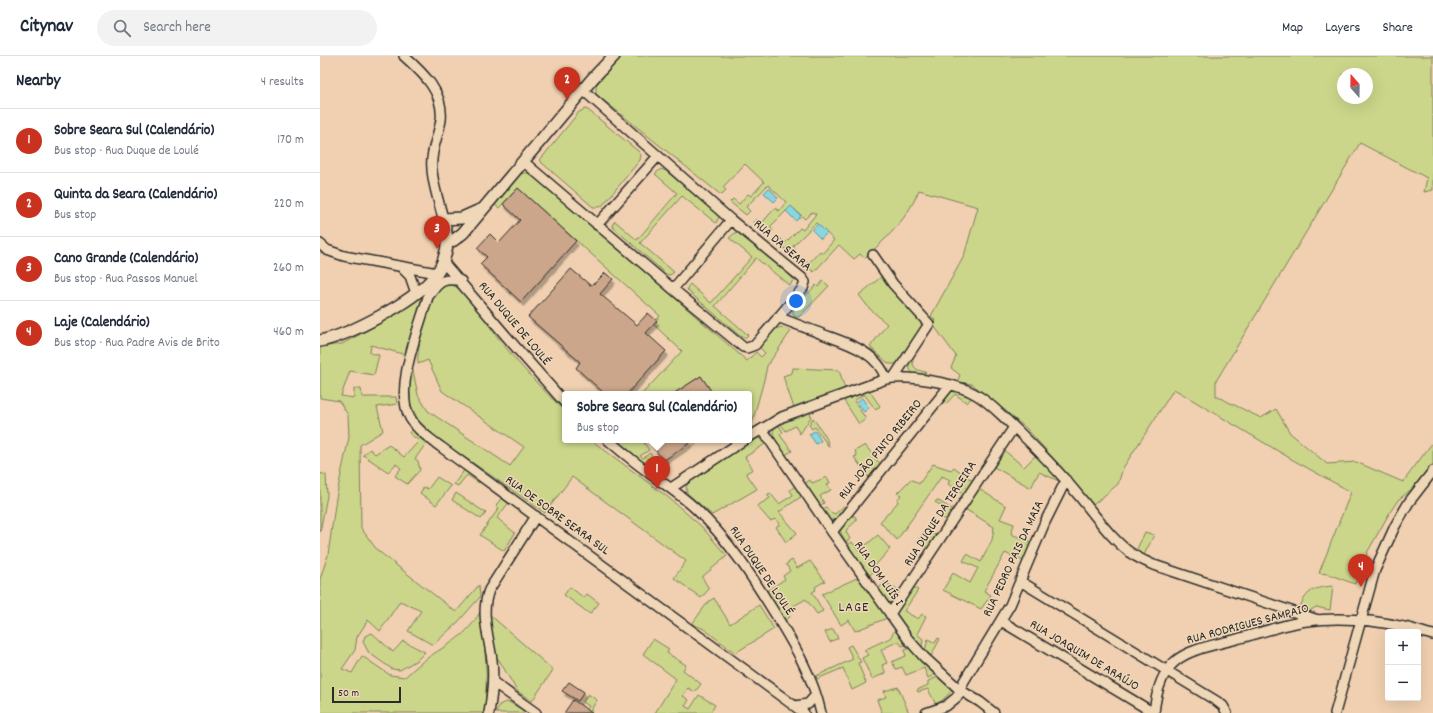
<!DOCTYPE html>
<meta charset="utf-8">
<style>
:root{--surface:#fff;--page:#f2f2f3;--text:#1f2937;--muted:#747a83;--line:#e0e1e3;--accent:#c8321e}
body{margin:0;font-family:Dekko,sans-serif;background:var(--page);color:var(--text)}
.controls{position:absolute;right:12px;bottom:12px;display:grid;overflow:hidden;border-radius:4px;box-shadow:0 4px 16px #0002}
.controls button{width:36px;height:36px;display:grid;place-items:center;padding:0;border:0;border-bottom:1px solid var(--line);background:var(--surface);color:var(--text);font:20px sans-serif}
.compass{position:absolute;left:1017px;top:12px;width:36px;height:36px;border-radius:50%;background:var(--surface);box-shadow:0 4px 16px #0002;rotate:340deg}
.scale{position:absolute;left:12px;bottom:10px;width:69px;box-sizing:border-box;padding-left:4px;border:2px solid #2b2b2b;border-top:0;font-size:11px;line-height:14px;white-space:nowrap;color:#2b2b2b;-webkit-text-stroke:3px #f0d7b8;paint-order:stroke}
.you{position:absolute;left:476px;top:245px;width:14px;height:14px;margin:-10px;border:3px solid #fff;border-radius:50%;background:#1a73e8;box-shadow:0 0 0 6px #1a73e833}
.badge{display:grid;place-items:center;width:26px;height:26px;border-radius:50%;background:var(--accent);color:#fff;font-size:13px;font-weight:700}
.pin{position:absolute;translate:-50% -33px;filter:drop-shadow(0 1px 2px #0008)}
.pin::after{content:'';position:absolute;top:21px;width:14px;height:12px;background:inherit;clip-path:polygon(0 0,100% 0,50% 100%)}
.popup{position:absolute;left:242px;top:335px;width:190px;height:52px;box-sizing:border-box;display:grid;place-content:center;border-radius:4px;background:var(--surface);filter:drop-shadow(0 1px 3px #0005);font-size:13px;white-space:nowrap;color:var(--muted)}
.popup b{font-size:15px;color:var(--text)}
.popup::after{content:'';position:absolute;left:50%;top:100%;margin-left:-8px;border:8px solid transparent;border-top-color:var(--surface)}
.list{margin:0;padding:0;list-style:none}
h2{display:flex;justify-content:space-between;align-items:center;height:52px;margin:0;padding:0 16px;font-size:17px}
h2 small{font-size:13px;font-weight:400;color:var(--muted)}
.list li{display:grid;grid-template-columns:26px 1fr auto;gap:12px;align-items:center;box-sizing:border-box;height:64px;padding:0 16px;border-top:1px solid var(--line)}
.list b{display:block;font-size:15px;white-space:nowrap}
.list p{margin:0;font-size:13px;white-space:nowrap;color:var(--muted)}
.list em{font-size:13px;font-style:normal;color:var(--muted)}
.icon{flex:none;width:22px;height:22px;fill:none;stroke:currentColor;stroke-width:2;stroke-linecap:round;stroke-linejoin:round}
.map{position:relative;flex:none;width:1113px;height:657px;overflow:hidden}
header{display:flex;align-items:center;gap:24px;box-sizing:border-box;height:56px;padding:0 20px;background:var(--surface);border-bottom:1px solid var(--line)}
header strong{font-size:19px}
nav{display:flex;gap:22px;margin-inline-start:auto;font-size:14px}
.search{width:280px;height:36px;background:var(--page);display:flex;align-items:center;gap:10px;box-sizing:border-box;padding:0 14px;border-radius:22px;color:var(--muted);font-size:15px}
main{display:flex}
aside{flex:1;background:var(--surface)}
.map>svg:first-child{display:block}
</style>
<header>
<strong>Citynav</strong>
<div class="search"><svg class="icon" aria-label="search" viewBox="0 0 24 24"><circle cx="10" cy="10" r="6"/><path d="M15 15l6 6"/></svg>Search here</div>
<nav><a>Map</a><a>Layers</a><a>Share</a></nav>
</header>
<main>
<aside>
<h2>Nearby<small>4 results</small></h2>
<ul class="list">
<li><span class="badge">1</span><div><b>Sobre Seara Sul (Calendário)</b><p>Bus stop · Rua Duque de Loulé</p></div><em>170 m</em></li>
<li><span class="badge">2</span><div><b>Quinta da Seara (Calendário)</b><p>Bus stop</p></div><em>220 m</em></li>
<li><span class="badge">3</span><div><b>Cano Grande (Calendário)</b><p>Bus stop · Rua Passos Manuel</p></div><em>260 m</em></li>
<li><span class="badge">4</span><div><b>Laje (Calendário)</b><p>Bus stop · Rua Padre Avis de Brito</p></div><em>460 m</em></li>
</ul>
</aside>
<div class="map">
<svg width="1113" height="657" viewBox="0 0 1113 657">
<defs>
<filter id="shadow"><feDropShadow dx="2.5" dy="4.5" stdDeviation="0" flood-color="#0004"/></filter>
</defs>
<rect width="100%" height="100%" fill="#f0d0b0"/>
<filter id="ink" filterUnits="userSpaceOnUse"><feTurbulence type="fractalNoise" baseFrequency=".025" numOctaves="2"/><feDisplacementMap in="SourceGraphic" scale="8" xChannelSelector="R" yChannelSelector="G"/><feConvolveMatrix kernelMatrix="1 2 1 2 8 2 1 2 1" color-interpolation-filters="sRGB"/></filter>
<g filter="url(#ink)">
<path fill="#cbd68a" stroke="#7b805a" fill-rule="evenodd" d="M302,0H1113V134L1104,136L1107,122L1040,87L896,325V340L941,362L956,353L970,377L1007,408L1036,406L1083,426L1113,386V410L1093,432L1078,444L1070,456L1048,495L1035,528L1008,518L999,517L1031,436L973,404L854,333L803,412L798,428L773,449L746,416L706,372L652,328L637,326L640,319L631,312L636,300L612,267L615,264L611,260L644,200L658,151L599,134C588,162 567,183 544,202L540,198L534,203L519,189L494,216L480,205L483,202L489,207L500,195L502,198L514,184L496,167L473,190L476,193L471,198L457,186L460,182L465,187L480,172L483,174L496,158L492,156L485,163L471,150L450,171L453,174L449,179L433,166L436,163L441,168L455,152L459,155L466,146L448,129L426,151L430,155L426,159L410,146L413,143L419,148L428,138L431,140L444,126L425,108L403,131L406,134L401,139L276,38V29ZM1023,18H1047V42H1023Z
M265,53L268,54L318,95L321,99L320,104L283,149L279,151H273L222,107L220,104L259,56Z
M341,113L346,115L397,158L399,161L396,167L362,140L320,187L354,216L350,219L346,218L294,172L292,169L295,165L317,184L357,137L335,118Z
M204,117H210L217,122L427,305L436,296L441,301L445,297L439,291L456,273L460,271L471,275L447,310L445,320L430,375L429,338H393L381,320L353,338H322L362,295L333,268L340,260L198,132L179,152L174,148L198,119Z
M416,176L420,178L471,220L473,224L470,230L436,202L395,250L428,279L425,282L420,280L368,235L367,232L370,228L391,247L432,201L409,182Z
M561,221L601,266L603,269L576,308H569L550,291L567,268L549,252L539,239Z
M503,225L509,230L479,261H475L473,257V254L496,229L498,231Z
M128,227C152,236 164,265 179,283C199,309 221,332 245,355V384H272L275,387L349,442L381,470L407,500L382,521L389,533L381,542L354,522L366,505L252,421L225,457L117,382L98,364L91,349L89,330L92,310L98,339L108,355L190,410L204,391L122,335L108,304L98,308C96,291 108,245 120,232C122,230 125,229 128,227Z
M104,237L105,239L92,274L86,299L51,289L50,297L59,299L54,319L30,315L21,340L34,342V333H41L42,341H76L77,348L57,351L63,375L40,389L41,472L57,494L136,556L159,529L160,541L138,566L113,589L88,575L101,555L80,545L60,575L48,564L37,581L35,594L22,613L32,617L42,600L70,619L85,621C93,614 101,606 109,601C132,585 146,581 160,556C165,592 169,620 164,657H0V523L8,499L16,442L29,381L28,359L19,345L0,342V291L22,288L61,267L93,246Z
M592,301L593,302C591,312 598,315 606,316L604,320L593,318C588,311 587,308 592,301Z
M473,312L519,314L525,333L474,352L463,320L472,317Z
M548,333L560,350L556,354L544,338L534,345L546,363L539,368L523,343Z
M636,334L653,340L647,347L635,338L626,348L622,346L630,335Z
M490,355L491,361L480,378L475,370L466,375L460,367Z
M493,362C499,372 507,379 509,391L495,371L492,373L489,369Z
M458,368L463,376L460,379L472,395L465,399C459,391 446,377 458,368Z
M92,373L107,386L95,403L98,405L100,414L87,428L75,420L81,412L76,408L68,416L43,399L50,393L55,398L69,389L84,401L99,385L89,377Z
M435,382H440L445,388L425,401L433,413L426,417L437,433L392,459L367,437L366,431L370,424Z
M297,384H322L329,394L320,400L323,402L330,397L336,406L329,411Z
M545,389L561,409L550,423L534,401L537,400L535,395Z
M685,395L704,411L717,398L740,423L741,426L719,416L711,432L674,411Z
M613,408L631,414L634,411L654,426L645,438L628,428L630,424L622,420L577,484L560,466L578,446L577,444L581,439L577,437L591,423L599,428Z
M145,413L161,424L159,427L147,419L138,430L134,428Z
M0,417L6,419L7,440L0,476Z
M117,421L131,430L116,449L100,437L104,431L108,433Z
M507,421L510,427L507,429L511,434L500,440L504,447L499,450L484,428L490,424L492,427Z
M475,430L482,440L459,456L477,477L466,486L456,471L460,468L456,463L450,465L437,450L450,442L447,439L450,437L459,448L473,439L470,434Z
M659,433L686,450L680,463L694,468L691,478L712,486L703,505L685,497L664,535L671,539L661,553L623,534L633,517L650,527L658,512L643,505L647,498L661,506L672,484L674,471L645,453Z
M136,437L166,457L161,463L132,444Z
M183,440L190,445L177,462L195,477L184,495L160,479L179,452L176,449Z
M617,444L635,455L628,465L620,461L627,453L615,446Z
M524,450L525,453L516,464H510L501,454L506,451L510,456L515,458Z
M531,459L536,461V465L527,473L526,476L530,483L526,486L520,475L524,468Z
M605,474L618,480L610,493L597,486Z
M825,476L834,479L823,501L816,495Z
M558,479L570,493L552,513L553,516L549,520L528,489L532,486L539,495Z
M472,504L477,512L490,505L505,525L495,531L496,534L492,536L503,555L497,558L486,543L466,554L470,561L465,564L447,535L465,523L463,520L470,515L466,508Z
M539,521L567,562L535,575L529,564L521,569L502,538Z
M565,526L581,536L571,547L567,546L558,533Z
M1013,530L1010,554L996,551L988,556L979,553C987,534 993,532 1013,530Z
M250,531L264,542L267,538L279,547L270,558L244,539Z
M593,531L598,534L584,555L598,563L602,558L606,560L597,578L603,583L602,591L590,579L576,559L577,555Z
M394,542L410,568L439,549L454,573L415,597L384,573L372,568L388,546Z
M169,558L233,614L212,645L197,635L179,604L177,603L172,582Z
M513,573L518,582L510,586L505,576Z
M575,574L588,589L582,590L578,585L561,594L567,607L562,609L566,617L552,623L542,602L548,599L544,594L570,582Z
M52,577L73,596L83,585L105,596L97,604L80,614L72,613L49,597L43,586L45,580Z
M618,582L620,583L611,600L605,594L608,583L615,587Z
M333,583L349,593L347,597L366,609L363,614L381,628L375,636L368,632L363,640L369,644L365,650L370,653L379,639L395,649L390,657H335L356,623L323,598Z
M531,589L541,606L538,607L546,627L532,634L523,612L497,623L496,620L533,603L527,591Z
M591,592L618,617L608,622L604,612L586,619L582,611L576,613L572,606L586,600L584,594Z
M621,620L631,629L632,634L626,641L616,649L608,633L598,636L597,634L608,629V625Z
M578,631L589,657H562L557,644L566,641L564,635Z
M268,638L277,644L269,657H264L269,650L263,646Z
M186,646L191,647L204,655V657H176L179,649Z"/>
<path fill="#87d7e1" stroke="#629298" d="M449,132L458,142L454,146L444,137Z
M471,150L481,160L476,165L466,155Z
M498,168L507,177L501,183L492,174Z
M542,342L549,352L544,356L537,346Z
M495,375L501,385L496,388L489,378Z"/>
<path fill="#cca68a" stroke="#2b2b2b" filter="url(#shadow)" d="M198,132L256,185L201,246L160,208L167,201L157,192L170,178L179,187L200,164L183,148Z
M251,213L270,229L275,227L285,217L293,223L280,238L317,269L328,257L337,265L326,277L346,295L307,338H285L256,312L260,306L208,261Z
M381,320L393,338H353Z
M329,384H374L343,405Z
M249,626L264,636L258,645L242,635Z
M253,644L272,657H244Z"/>
<g fill="none" stroke-linecap="round" stroke-linejoin="round">
<g stroke="#2b2b2b" stroke-width="12">
<path id="minor" d="M84,0C103,17 124,36 121,64C119,77 113,89 112,103C110,121 119,145 123,163
M204,106L353,233L423,291L427,292L435,289L483,232L485,226L482,222L411,164L263,34
M277,169L338,100
M0,188L7,194L24,200L117,217
M553,199L573,228L609,268L574,321
M123,206L193,288L245,347
M81,211L90,220L96,237
M113,222C106,258 71,329 90,362C97,374 110,383 121,391L484,657
M353,233L411,164
M111,237C120,224 125,222 141,225
M458,261C472,267 487,272 502,278C526,287 557,295 566,323
M442,373L512,476L588,583L604,601L640,634L660,646L674,657
M429,381L462,361L566,323C588,319 636,327 655,338C668,345 679,357 690,367C714,390 738,414 759,440C775,459 791,483 812,498C818,502 825,505 831,508L998,564
M288,384C301,395 314,406 328,416C344,428 361,439 376,453C408,483 431,519 454,556C474,589 493,620 501,657
M351,432L424,384
M512,476L630,329
M700,525L898,646L903,650L907,657
M570,558L694,371
M681,565L834,657
M173,626L216,657
M475,650L488,648L496,639
M169,657C172,640 174,622 172,604C169,581 160,557 169,534L216,460
M606,657L626,650L637,641L644,625L690,549L725,466L746,424
M834,657C840,597 867,596 917,583C940,577 964,568 987,565C1018,561 1054,564 1084,571C1094,573 1103,577 1113,579
M1015,657L1055,514L1075,470L1089,446L1113,415"/>
</g>
<g stroke="#2b2b2b" stroke-width="14">
<path id="major" d="M127,187L134,184L143,177L273,22L294,0
M0,285C30,279 92,246 112,223C118,217 123,208 125,199C129,187 126,175 123,163L142,162L160,154"/>
</g>
<use href="#minor" stroke="#f0d7b8" stroke-width="9"/>
<use href="#major" stroke="#f0d7b8" stroke-width="11"/>
</g>
</g>
<g text-anchor="middle" dominant-baseline="central" stroke-width="3" stroke-linejoin="round" paint-order="stroke">
<g font-size="13" fill="#2b2b2b" stroke="#f0d7b8">
<text transform="translate(462 190) rotate(41)">RUA DA SEARA</text>
<text transform="translate(194 268) rotate(50)">RUA DUQUE DE LOULÉ</text>
<text transform="translate(561 394) rotate(-51)">RUA JOÃO PINTO RIBEIRO</text>
<text transform="translate(621 458) rotate(-57)">RUA DUQUE DA TERCEIRA</text>
<text transform="translate(237 460) rotate(36)">RUA DE SOBRE SEARA SUL</text>
<text transform="translate(694 503) rotate(-65)">RUA PEDRO PAIS DA MAIA</text>
<text transform="translate(441 515) rotate(56)">RUA DUQUE DE LOULÉ</text>
<text transform="translate(558 518) rotate(55)">RUA DOM LUÍS I</text>
<text transform="translate(928 569) rotate(-15)">RUA RODRIGUES SAMPAIO</text>
<text transform="translate(764 600) rotate(31)">RUA JOAQUIM DE ARAÚJO</text>
</g>
<g font-size="14" letter-spacing="1" fill="#2b2b2b" stroke="#f0d7b8">
<text x="534" y="552">LAGE</text>
</g>
</g>
</svg>
<div class="controls">
<button>+</button>
<button>−</button>
</div>
<svg class="compass" viewBox="-18 -18 36 36"><path d="M0-13l5 13h-10z" fill="#e53935"/><path d="M0 13l5-13h-10z" fill="#747a83"/></svg>
<div class="scale">50 m</div>
<div class="you"></div>
<div class="pin badge" style="left:337px;top:433px">1</div>
<div class="popup"><b>Sobre Seara Sul (Calendário)</b>Bus stop</div>
<div class="pin badge" style="left:247px;top:44px">2</div>
<div class="pin badge" style="left:117px;top:193px">3</div>
<div class="pin badge" style="left:1041px;top:531px">4</div>
</div>
</main>
